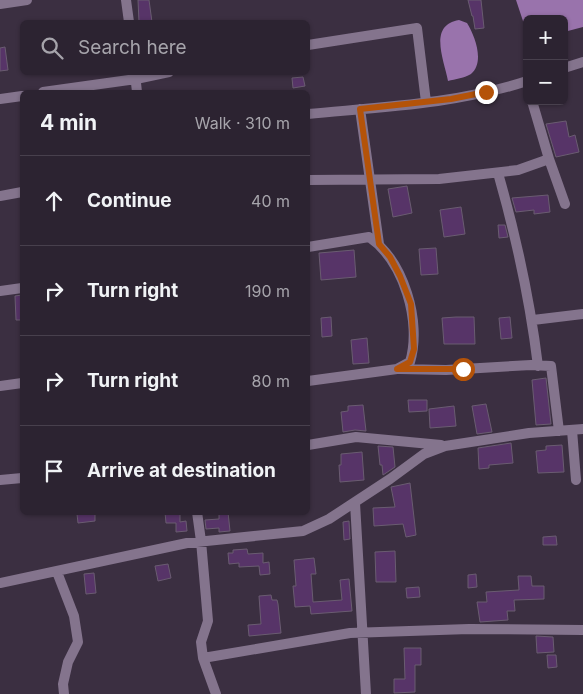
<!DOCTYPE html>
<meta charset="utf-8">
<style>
:root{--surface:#2c2331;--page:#342b39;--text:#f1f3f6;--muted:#a6a4ab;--line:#48404d}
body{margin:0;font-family:Inter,sans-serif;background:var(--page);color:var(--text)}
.controls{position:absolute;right:15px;top:15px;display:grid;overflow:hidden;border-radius:8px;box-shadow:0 1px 4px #0004}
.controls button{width:45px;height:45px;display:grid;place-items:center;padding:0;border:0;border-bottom:1px solid var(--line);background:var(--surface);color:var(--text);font:25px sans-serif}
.stop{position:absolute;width:15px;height:15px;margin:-11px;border:4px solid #b45309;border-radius:50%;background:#fff}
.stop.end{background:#b45309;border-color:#fff;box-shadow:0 1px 5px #0008}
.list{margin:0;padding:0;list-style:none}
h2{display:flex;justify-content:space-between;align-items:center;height:65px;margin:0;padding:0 20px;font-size:21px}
h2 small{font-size:16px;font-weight:400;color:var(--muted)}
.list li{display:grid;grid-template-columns:32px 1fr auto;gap:15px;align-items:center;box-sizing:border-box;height:90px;padding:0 20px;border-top:1px solid var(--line)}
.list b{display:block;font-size:19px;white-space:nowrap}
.list em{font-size:16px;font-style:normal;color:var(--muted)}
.icon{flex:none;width:28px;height:28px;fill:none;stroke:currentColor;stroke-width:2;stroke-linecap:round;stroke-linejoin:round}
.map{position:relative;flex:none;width:583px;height:694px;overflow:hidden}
.search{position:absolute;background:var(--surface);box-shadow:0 1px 4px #0004;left:20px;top:20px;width:290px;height:55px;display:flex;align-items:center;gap:12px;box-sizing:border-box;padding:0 18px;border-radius:8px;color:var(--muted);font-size:19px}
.panel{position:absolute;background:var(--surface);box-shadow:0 1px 4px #0004;left:20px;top:90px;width:290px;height:425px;border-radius:8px}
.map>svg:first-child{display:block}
</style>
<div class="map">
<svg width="583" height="694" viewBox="0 0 583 694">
<rect width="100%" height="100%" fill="#3b2f41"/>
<path fill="#9973ac" d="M516,0H583V27L564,32V19H527V23L523,21Z
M459,20L467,23C475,36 485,62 471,74C465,78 455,79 448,81C444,60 428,25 459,20Z"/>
<path fill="#573468" stroke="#6a5c71" d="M138,0H149L152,22H139Z
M468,0H481L484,28L475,29L473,16H472Z
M5,47L8,70L0,71V48Z
M303,77L305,86L293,88L292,78Z
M566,121L569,137L575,135L579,152L556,157L546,124Z
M407,186L412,213L393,217L388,189Z
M548,195L550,212L534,214V210L516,212L512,198Z
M461,207L465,234L444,237L440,210Z
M498,225H505L508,237L499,238Z
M436,248L438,274L421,275L419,249Z
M354,250L356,277L321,280L319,253Z
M22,295V320H16L15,296Z
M331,317L332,336L322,337L321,318Z
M456,317H474L475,344H444L442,318Z
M510,317L512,338L501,339L499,318Z
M367,338L369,363L353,364L351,340Z
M546,378L551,424L536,425L532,380Z
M408,400H427V411L409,412Z
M486,404L492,432L477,434L472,406Z
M363,405L366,431L355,430L343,432L341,412L348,411V406Z
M454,406L456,426L430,428L429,409Z
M511,443L513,463L489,465V468L479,469L478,448Z
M562,445L564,472L538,473L536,451L546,450V446Z
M378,446L393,447L395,467L383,475L382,465H380Z
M362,452L364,480L340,482L339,465H341V454Z
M410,483L416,535L406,537L403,524L374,526L373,508L395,507L391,487Z
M165,512H180V522L186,521L187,531L176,532V523H166Z
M219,512H228L230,531L219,532V528L206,529L205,520L219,519Z
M95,513V521L78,523L77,514Z
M349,521L350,539L344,540L343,522Z
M556,536L557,545H543V537Z
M247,549L248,554L263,553V563L269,562L270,574L260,575L259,566L239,567V563L229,564L228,553H233V550Z
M395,551L396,582H376L375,552Z
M314,558L316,574H311L313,602L342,600L340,580L349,579L352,611L311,614L310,606L295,607L293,586H296L294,560Z
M168,564L171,578L158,581L155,566Z
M94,573L96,593L86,594L84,574Z
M476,574L477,587L468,588V575Z
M518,576H531L532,586H544V599L514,600L515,611H507L508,620L480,622L477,602H487L486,592L519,590Z
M419,587L420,597L407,598L406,588Z
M271,595L272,600H277L278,604L281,633L249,636L248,625L261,624L259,596Z
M536,636L553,637L554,652L537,653Z
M404,648H421V665H415V692L394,693V679H405Z
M547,655H556L557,667L548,668Z"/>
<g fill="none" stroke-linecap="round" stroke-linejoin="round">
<path stroke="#84748d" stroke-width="10" d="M126,0L129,22
M0,4L27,0
M308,45L417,28L426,102
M564,68L583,62
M135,74L137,92
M43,92L136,79L169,72
M0,99L22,96
M360,109L379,244
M308,114C381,107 457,104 527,81
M549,159L565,204
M498,173C516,236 530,300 538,366
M308,180L439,179L518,170L549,159L532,101
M0,196L22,192
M308,247L369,237C404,261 422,322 410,362L397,369L308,381
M0,291L22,288
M533,320L583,314
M400,369L446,370L531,365L551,366L559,431
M0,386L22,383
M572,430L576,480
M308,445L356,437L441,445
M0,480L22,478
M355,503L366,694
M197,512L201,541L208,621L201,642L203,658L350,633L469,629L583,630
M57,572L74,616L78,642L68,662L63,684L64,694
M0,583L187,543L303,531L329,519L390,479L424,454L445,446L529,433L583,429
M203,658L216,694"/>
</g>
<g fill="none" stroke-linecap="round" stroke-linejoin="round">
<path stroke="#b45309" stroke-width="6" d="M463,369H397L410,362L414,349L411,304L400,276L390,257L379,244L360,109L451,99L486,92"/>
</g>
</svg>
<div class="controls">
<button>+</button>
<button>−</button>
</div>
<div class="stop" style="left:463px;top:369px"></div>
<div class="stop end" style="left:486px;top:92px"></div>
<div class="search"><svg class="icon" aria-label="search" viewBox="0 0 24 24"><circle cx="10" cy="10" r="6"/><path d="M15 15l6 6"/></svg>Search here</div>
<section class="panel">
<h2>4 min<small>Walk · 310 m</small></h2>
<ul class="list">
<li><svg class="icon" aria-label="ahead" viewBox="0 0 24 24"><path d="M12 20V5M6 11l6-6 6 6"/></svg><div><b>Continue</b></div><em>40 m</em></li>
<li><svg class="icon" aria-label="right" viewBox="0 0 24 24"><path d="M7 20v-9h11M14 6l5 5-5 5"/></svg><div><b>Turn right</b></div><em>190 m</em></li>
<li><svg class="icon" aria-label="right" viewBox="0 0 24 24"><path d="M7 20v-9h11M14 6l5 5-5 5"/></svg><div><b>Turn right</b></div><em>80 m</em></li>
<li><svg class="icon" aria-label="arrive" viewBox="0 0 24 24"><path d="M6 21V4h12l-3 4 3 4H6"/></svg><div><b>Arrive at destination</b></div></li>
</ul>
</section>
</div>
